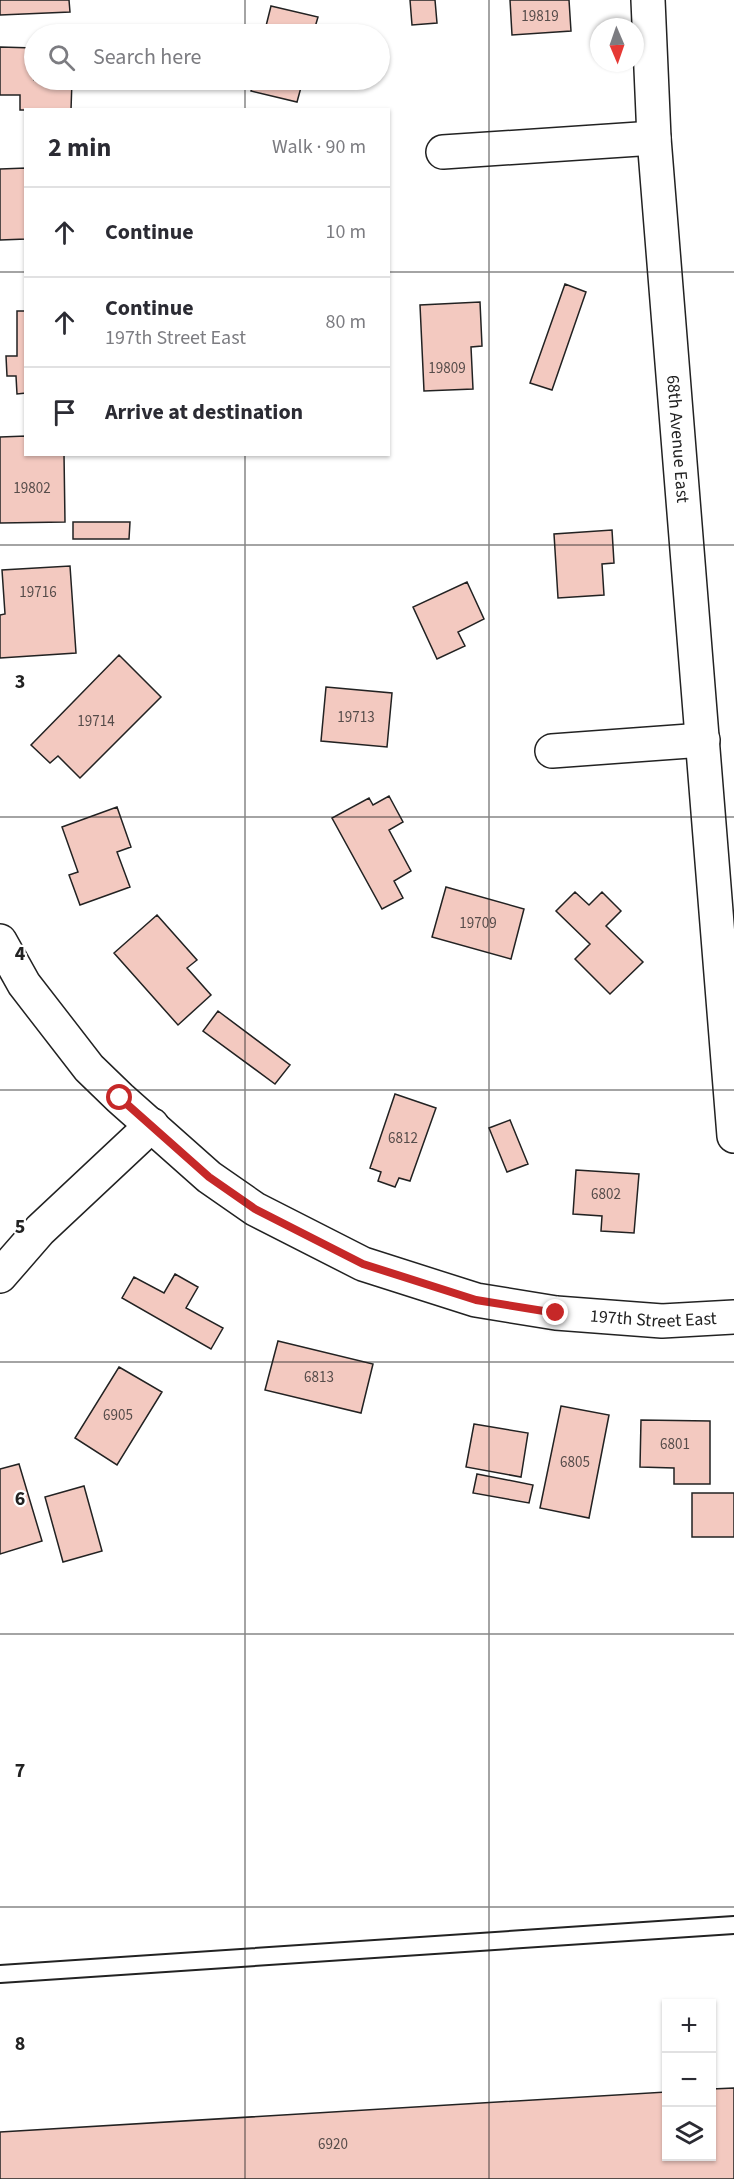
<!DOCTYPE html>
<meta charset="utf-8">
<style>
:root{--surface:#fff;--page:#f2f2f3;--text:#2b2b33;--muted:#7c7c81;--line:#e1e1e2}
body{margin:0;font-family:"Source Sans 3",sans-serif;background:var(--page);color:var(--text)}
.controls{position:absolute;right:18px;bottom:18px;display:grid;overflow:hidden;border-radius:0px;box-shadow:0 2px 4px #0004}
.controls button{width:54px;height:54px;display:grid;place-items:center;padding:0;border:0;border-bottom:2px solid var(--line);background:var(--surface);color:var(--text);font:30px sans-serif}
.compass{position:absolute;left:590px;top:18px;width:54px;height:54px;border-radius:50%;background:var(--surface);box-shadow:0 2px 4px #0004;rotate:178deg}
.stop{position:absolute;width:18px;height:18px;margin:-14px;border:4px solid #c62828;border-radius:50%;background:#fff}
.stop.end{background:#c62828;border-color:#fff;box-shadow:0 2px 6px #0008}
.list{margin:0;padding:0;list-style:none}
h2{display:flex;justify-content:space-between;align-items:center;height:78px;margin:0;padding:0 24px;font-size:26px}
h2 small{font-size:20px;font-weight:400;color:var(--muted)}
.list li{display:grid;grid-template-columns:39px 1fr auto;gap:18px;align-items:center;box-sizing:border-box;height:90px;padding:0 24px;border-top:2px solid var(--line)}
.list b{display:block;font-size:22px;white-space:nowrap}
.list p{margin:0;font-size:20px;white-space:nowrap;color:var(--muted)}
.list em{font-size:20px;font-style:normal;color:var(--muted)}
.icon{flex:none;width:33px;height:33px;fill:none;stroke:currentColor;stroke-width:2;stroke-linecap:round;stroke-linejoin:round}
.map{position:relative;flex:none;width:734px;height:2179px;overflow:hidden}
.search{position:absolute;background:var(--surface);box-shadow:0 2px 4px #0004;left:24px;top:24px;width:366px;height:66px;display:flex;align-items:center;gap:15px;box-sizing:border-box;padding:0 21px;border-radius:33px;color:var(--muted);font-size:22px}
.panel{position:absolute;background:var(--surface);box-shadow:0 2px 4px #0004;left:24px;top:108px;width:366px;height:348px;border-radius:0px}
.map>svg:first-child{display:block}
</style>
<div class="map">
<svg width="734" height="2179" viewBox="0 0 734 2179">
<rect width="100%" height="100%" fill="#fff"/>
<path fill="#f3c9c0" stroke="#222" stroke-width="1.5" d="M0,0H69L70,12L0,15Z
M410,0H435L437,23L412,25Z
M510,0H569L571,31L512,35Z
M271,6L318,17L313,34H264Z
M0,47L34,48V80H72L71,110H20V95H0Z
M254,80H303L297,102L251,91Z
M26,168V239L0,240V169Z
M565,284L586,292L552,390L530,383Z
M480,302L482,346L471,347L473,389L424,391L420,305Z
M17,311H26V393L17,394L16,376H7L6,356H17Z
M26,436V454H64L65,522L0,523V437Z
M73,522H130L129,539H73Z
M612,530L614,563L602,564L604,595L558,598L554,534Z
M70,566L76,653L0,658V615L5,614L2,570Z
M467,582L484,619L458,632L465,646L437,659L413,607Z
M119,655L161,697L80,778L58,756L50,763L31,745Z
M326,687L392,693L387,747L321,741Z
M389,796L403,822L389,830L411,871L394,881L403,898L382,909L332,818L369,798L373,805Z
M117,807L131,847L117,852L130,887L80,905L69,875L78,872L62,827Z
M446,887L524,909L511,959L432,937Z
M575,892L589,905L602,892L621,911L606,926L643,962L610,994L575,959L590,944L556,911Z
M157,915L197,960L187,968L211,995L178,1025L114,953Z
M218,1011L290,1065L275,1084L203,1031Z
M395,1094L436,1108L410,1181L399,1178L395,1187L378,1181L381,1172L370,1168Z
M510,1120L528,1164L507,1172L489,1128Z
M576,1170L639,1174L634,1233L601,1231L602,1216L573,1214Z
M175,1274L198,1287L186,1308L223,1328L211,1349L122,1298L134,1277L164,1293Z
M278,1341L373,1364L361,1413L265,1390Z
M119,1367L162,1392L117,1465L75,1438Z
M561,1406L609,1415L589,1518L540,1508Z
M641,1420L710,1421V1484H674V1468L640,1467Z
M474,1424L528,1433L521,1477L466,1467Z
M19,1464L42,1541L0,1554V1469Z
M477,1474L533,1485L529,1503L473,1493Z
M84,1486L102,1551L63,1562L45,1497Z
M692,1493H734V1537H692Z
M734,2088V2179H0V2132L666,2092V2156H712V2089Z"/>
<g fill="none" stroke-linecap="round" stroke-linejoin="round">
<g stroke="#222" stroke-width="20">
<path id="lane" d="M0,1974L734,1925"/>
</g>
<g stroke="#222" stroke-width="36">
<g id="street">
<path id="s1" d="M648,0L654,138L734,1136"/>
<path d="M443,152L654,138"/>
<path d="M552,751L703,740"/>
<path id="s2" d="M0,941L24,984L89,1068L120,1098L209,1177L255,1209L363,1264L476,1300L556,1313L662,1321L734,1317"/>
<path d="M0,1276L40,1230L152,1125"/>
</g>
</g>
<use href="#lane" stroke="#fff" stroke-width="16"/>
<use href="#street" stroke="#fff" stroke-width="33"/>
</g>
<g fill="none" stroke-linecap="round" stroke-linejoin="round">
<path stroke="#c62828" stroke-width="8" d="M120,1098L209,1177L255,1209L363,1264L476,1300L556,1313"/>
</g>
<path fill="none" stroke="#222" stroke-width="1.5" stroke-opacity="0.55" d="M245,0V34M489,0V2179M245,80V110M0,272H26M388,272H734M245,454V2179M0,545H734M0,817H734M0,1090H734M0,1362H734M0,1634H734M0,1907H734"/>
<g text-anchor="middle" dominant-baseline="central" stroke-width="4.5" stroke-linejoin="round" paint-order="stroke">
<g font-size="15" fill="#564c4a">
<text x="540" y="16">19819</text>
<text x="447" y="368">19809</text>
<text x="32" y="488">19802</text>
<text x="38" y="592">19716</text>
<text x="356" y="717">19713</text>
<text x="96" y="721">19714</text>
<text x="478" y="923">19709</text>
<text x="403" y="1138">6812</text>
<text x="606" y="1194">6802</text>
<text x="319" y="1377">6813</text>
<text x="118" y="1415">6905</text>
<text x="675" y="1444">6801</text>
<text x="575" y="1462">6805</text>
<text x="333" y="2144">6920</text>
</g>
<g font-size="18" fill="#222" stroke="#fff">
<text stroke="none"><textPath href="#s1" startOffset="440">68th Avenue East</textPath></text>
<text stroke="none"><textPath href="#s2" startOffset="792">197th Street East</textPath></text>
</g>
</g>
<g font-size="20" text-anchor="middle" font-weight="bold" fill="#222" stroke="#fff" stroke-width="4.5" stroke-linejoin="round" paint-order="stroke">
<text x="20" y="688">3</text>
<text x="20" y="960">4</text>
<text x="20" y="1233">5</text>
<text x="20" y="1505">6</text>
<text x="20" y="1777">7</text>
<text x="20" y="2050">8</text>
</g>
</svg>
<div class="controls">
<button>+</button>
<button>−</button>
<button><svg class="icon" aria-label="layers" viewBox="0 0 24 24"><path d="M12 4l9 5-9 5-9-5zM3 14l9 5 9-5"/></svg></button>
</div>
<svg class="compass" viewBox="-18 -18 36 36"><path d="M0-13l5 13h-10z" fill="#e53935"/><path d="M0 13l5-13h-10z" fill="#7c7c81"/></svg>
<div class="stop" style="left:120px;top:1098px"></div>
<div class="stop end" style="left:556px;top:1313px"></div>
<div class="search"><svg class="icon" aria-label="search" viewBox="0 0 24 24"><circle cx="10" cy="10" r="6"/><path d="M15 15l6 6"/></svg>Search here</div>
<section class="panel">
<h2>2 min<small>Walk · 90 m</small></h2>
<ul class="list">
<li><svg class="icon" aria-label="ahead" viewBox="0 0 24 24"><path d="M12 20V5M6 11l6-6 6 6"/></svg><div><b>Continue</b></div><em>10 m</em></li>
<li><svg class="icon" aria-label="ahead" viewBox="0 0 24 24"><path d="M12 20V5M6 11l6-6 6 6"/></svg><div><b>Continue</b><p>197th Street East</p></div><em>80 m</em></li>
<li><svg class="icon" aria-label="arrive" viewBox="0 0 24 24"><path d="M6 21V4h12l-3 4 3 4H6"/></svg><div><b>Arrive at destination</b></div></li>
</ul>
</section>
</div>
